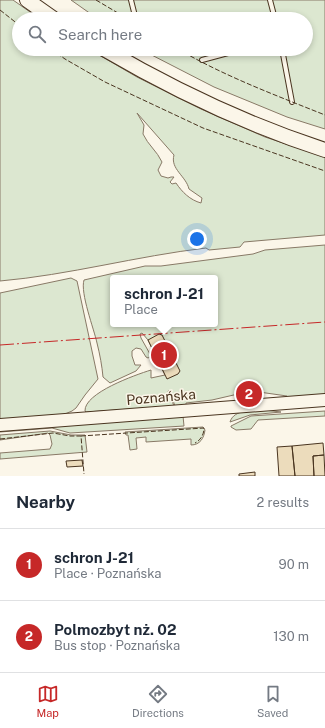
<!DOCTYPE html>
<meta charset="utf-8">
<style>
:root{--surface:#fff;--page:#f6f6f7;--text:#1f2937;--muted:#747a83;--line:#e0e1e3;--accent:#c62828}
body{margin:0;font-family:"Public Sans",sans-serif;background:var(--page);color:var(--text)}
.you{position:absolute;left:197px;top:239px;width:14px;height:14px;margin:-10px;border:3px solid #fff;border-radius:50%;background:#1a73e8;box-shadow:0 0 0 6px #1a73e833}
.badge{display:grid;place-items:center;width:26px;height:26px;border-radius:50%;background:var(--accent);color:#fff;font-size:13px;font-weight:700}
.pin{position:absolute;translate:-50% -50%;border:2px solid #fff;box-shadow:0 1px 4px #0006}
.popup{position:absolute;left:110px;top:275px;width:108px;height:52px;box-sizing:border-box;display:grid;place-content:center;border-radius:4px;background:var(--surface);filter:drop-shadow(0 1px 3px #0005);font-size:13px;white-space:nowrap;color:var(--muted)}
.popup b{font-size:15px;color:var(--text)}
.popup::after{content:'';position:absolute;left:50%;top:100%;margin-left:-8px;border:8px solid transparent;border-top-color:var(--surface)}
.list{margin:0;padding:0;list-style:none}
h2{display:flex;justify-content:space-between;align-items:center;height:52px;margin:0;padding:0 16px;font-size:17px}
h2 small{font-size:13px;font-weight:400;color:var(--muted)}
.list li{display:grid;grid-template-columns:26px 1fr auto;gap:12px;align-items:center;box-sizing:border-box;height:72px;padding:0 16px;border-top:1px solid var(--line)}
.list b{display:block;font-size:15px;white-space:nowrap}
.list p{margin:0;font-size:13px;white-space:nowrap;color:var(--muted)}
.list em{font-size:13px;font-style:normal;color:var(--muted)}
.icon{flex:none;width:22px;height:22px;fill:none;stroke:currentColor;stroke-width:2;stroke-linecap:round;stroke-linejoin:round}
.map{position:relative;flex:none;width:325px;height:476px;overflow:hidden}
.search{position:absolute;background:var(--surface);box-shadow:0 2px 6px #0003;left:12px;right:12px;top:12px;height:44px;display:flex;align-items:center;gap:10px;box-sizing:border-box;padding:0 14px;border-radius:22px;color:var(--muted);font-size:15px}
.sheet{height:196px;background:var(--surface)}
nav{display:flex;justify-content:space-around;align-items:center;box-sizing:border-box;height:56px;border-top:1px solid var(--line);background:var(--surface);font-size:11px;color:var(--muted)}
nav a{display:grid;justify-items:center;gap:2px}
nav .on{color:var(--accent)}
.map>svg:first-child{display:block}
</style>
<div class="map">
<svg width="325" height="476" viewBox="0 0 325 476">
<rect width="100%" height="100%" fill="#fbf6e9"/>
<path fill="#dce7d0" stroke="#887966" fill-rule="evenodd" d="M0,0H13L40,19H19V49H89L137,77L201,109L265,137L325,157V235L244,242L240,247L209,250L206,248C137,256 69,275 0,281ZM137,113L174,155C170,169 186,176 189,189L202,198L201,203C190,200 182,192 176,183L172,184L170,182L174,177H171L168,178L161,176L158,170L162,162C157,151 148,145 143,134L144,125Z
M71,0H325V129L287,117L214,87L140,49H306V19H98Z
M325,245V395L288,398L287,396L259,392L238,394L212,400L186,403V405L175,406L169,390L168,391L174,406L86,412L85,411C84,393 135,375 151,370V378L165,375L148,340L142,333L140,334L141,338L150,354V357L148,358L146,357L141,349L136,348L132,351V356L135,365H141L136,371L110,383L103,377C102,366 100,355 97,343C94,329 80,293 84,280L145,266H161L253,254L265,250ZM113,278H215V324H113Z
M71,278L77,281L98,379L85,395L76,408L72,411L60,416L0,420V293Z
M264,410L281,412L250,415L230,422C234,409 252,411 264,410Z
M325,411V416L258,420L251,429L236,430L231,427V426L251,416Z
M183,416L184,426L70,433L52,428L0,432V430Z
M203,427L205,430C204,438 200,445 191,445V439L146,442V437L136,438L137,449L130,450L128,435H126L125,432Z
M50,431L71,435H85L87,452L0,459V453L50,449L52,444L50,435L48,433L0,440V435Z"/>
<path fill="#ecdcbc" stroke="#4a3520" d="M159,334L162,335L180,371L178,374L167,379L148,340Z
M323,443L324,455L313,456L314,476H295L292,446Z
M292,446L295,476H279L277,447Z
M324,455L325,476H314L313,456Z
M82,460L83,466L67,467L66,461Z
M255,472V476H239V474Z"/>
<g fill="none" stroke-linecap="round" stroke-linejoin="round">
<g stroke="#4a3520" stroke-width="6">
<path id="lane" d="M131,0L135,16
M270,0L275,19
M282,49L292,102
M202,60L243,49"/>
</g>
<g stroke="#4a3520" stroke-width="14">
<path id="primary" d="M0,425L325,400"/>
</g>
<g stroke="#4a3520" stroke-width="16">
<path id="highway" d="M27,0L54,19
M104,49C174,90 248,125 325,150"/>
</g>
<use href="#lane" stroke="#fbf6e9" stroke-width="4"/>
<use href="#primary" stroke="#fbf6e9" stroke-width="12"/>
<use href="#highway" stroke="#fbf6e9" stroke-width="14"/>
<path stroke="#4a3520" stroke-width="1" stroke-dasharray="5 2" stroke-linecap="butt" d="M96,0L128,19
M0,10L19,25
M51,49L65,59L105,82L203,128L325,171
M178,49C224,76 275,95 325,115
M81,436L204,428C204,434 201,440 195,443
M0,439L53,433L70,436H81L84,474"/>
<path stroke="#c62828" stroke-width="1" stroke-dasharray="14 3 2 3" stroke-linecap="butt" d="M0,345L325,322"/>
</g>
<g text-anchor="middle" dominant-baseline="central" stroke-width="3" stroke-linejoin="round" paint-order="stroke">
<g font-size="14" fill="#4a3520" stroke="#fbf6e9">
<text transform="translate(161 397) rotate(-5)">Poznańska</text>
</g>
</g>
</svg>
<div class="you"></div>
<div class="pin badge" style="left:164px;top:355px">1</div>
<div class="popup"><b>schron J-21</b>Place</div>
<div class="pin badge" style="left:249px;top:394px">2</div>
<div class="search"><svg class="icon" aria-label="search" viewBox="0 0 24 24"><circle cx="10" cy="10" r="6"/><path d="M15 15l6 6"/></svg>Search here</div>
</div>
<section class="sheet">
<h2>Nearby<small>2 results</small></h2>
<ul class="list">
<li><span class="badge">1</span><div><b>schron J-21</b><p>Place · Poznańska</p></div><em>90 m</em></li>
<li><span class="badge">2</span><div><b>Polmozbyt nż. 02</b><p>Bus stop · Poznańska</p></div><em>130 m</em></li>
</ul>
</section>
<nav>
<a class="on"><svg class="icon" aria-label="map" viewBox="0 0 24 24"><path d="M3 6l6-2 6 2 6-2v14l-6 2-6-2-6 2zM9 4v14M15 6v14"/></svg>Map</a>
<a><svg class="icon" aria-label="directions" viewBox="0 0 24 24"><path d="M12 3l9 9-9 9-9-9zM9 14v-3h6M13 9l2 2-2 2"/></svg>Directions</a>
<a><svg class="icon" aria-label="saved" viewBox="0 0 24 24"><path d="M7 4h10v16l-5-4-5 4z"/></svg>Saved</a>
</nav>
